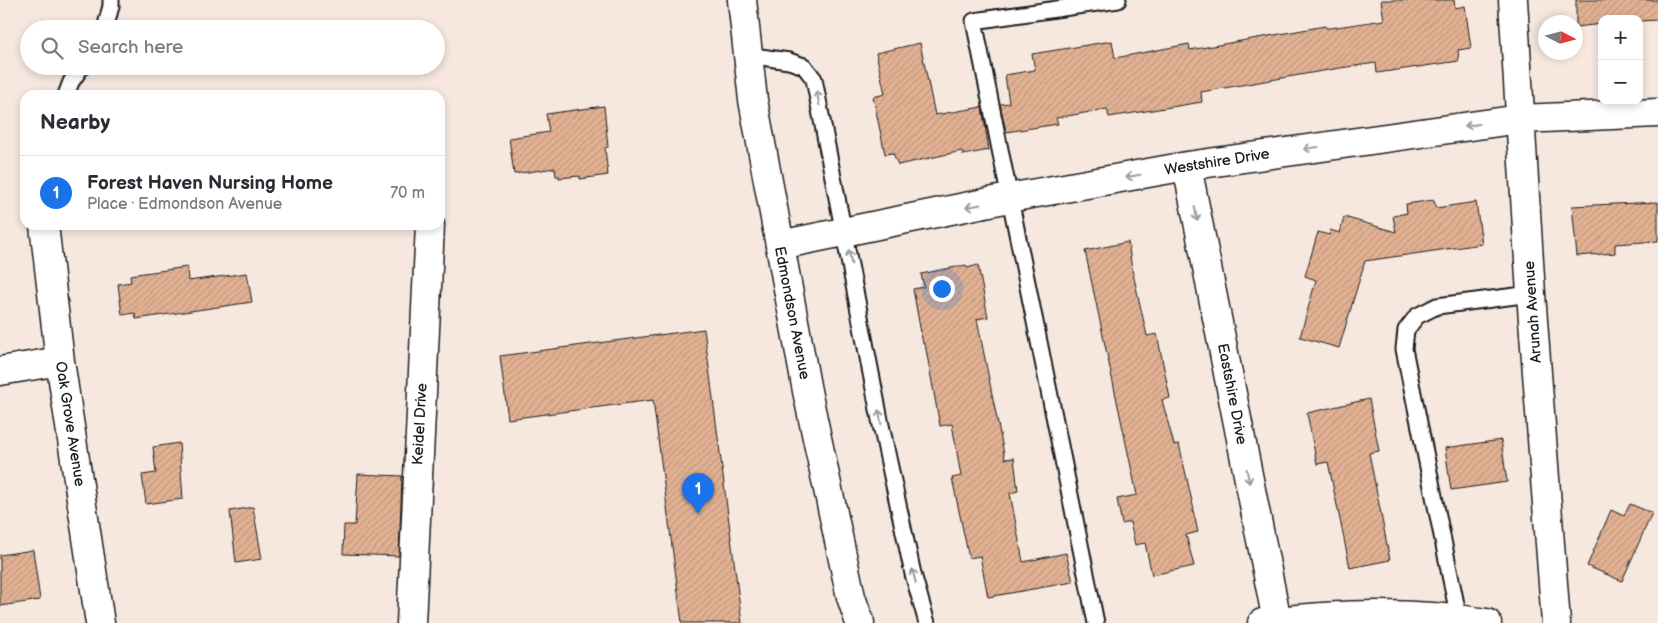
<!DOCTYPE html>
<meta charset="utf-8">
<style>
:root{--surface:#fff;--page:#f7f7f7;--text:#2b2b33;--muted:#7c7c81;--line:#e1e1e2;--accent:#1a73e8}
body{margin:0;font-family:"Balsamiq Sans",sans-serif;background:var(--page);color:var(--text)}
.controls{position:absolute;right:15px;top:15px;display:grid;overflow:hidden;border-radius:10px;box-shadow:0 2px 8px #0003}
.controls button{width:45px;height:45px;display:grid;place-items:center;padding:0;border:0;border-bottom:1px solid var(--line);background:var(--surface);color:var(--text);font:25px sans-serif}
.compass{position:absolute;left:1538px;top:15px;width:45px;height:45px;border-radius:50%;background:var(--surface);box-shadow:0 2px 8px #0003;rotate:96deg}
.you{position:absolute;left:941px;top:288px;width:18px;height:18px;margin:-12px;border:4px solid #fff;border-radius:50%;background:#1a73e8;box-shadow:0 0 0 8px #1a73e833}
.badge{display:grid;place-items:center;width:32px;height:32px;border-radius:50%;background:var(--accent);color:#fff;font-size:16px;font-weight:700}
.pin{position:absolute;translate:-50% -41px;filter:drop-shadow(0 1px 2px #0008)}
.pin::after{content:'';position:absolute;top:26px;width:18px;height:15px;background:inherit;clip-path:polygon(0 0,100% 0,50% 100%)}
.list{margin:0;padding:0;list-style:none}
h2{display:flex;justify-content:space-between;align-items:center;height:65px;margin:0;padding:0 20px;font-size:21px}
h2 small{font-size:16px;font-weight:400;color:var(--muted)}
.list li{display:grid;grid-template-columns:32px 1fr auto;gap:15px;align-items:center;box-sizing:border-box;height:75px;padding:0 20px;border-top:1px solid var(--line)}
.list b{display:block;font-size:19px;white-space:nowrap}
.list p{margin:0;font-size:16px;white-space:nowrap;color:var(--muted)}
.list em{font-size:16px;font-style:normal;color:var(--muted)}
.icon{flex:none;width:28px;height:28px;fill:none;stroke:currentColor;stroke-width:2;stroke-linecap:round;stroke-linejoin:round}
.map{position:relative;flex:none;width:1658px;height:623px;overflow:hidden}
.search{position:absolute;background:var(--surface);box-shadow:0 2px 8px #0003;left:20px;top:20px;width:425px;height:55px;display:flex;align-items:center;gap:12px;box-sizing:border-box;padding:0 18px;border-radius:28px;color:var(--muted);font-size:19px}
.panel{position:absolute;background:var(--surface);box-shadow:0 2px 8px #0003;left:20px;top:90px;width:425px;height:140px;border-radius:15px}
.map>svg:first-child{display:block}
</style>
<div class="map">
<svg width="1658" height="623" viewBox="0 0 1658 623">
<defs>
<pattern id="building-hatch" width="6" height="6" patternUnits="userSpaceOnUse" patternTransform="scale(1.25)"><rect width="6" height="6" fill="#e2b193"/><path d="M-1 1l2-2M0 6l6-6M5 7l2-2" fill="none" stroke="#c1987e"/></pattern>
</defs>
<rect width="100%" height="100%" fill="#f6e8df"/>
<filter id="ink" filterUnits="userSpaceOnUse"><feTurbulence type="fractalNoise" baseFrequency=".02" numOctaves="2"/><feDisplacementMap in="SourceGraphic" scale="10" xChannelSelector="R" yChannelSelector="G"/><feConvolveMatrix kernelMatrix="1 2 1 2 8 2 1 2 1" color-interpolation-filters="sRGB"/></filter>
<g filter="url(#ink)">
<path fill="url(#building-hatch)" stroke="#1c1c1c" d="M1381,0H1454L1455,8L1465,6L1471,48L1458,50L1459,61L1377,73L1376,63L1340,68L1201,92L1202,102L1109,117L1107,109L1056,118L1058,124L1006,132L1000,104L1009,103L1005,75L1035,70L1032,54L1112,41L1115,58L1189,44L1190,50L1325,26L1326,28H1330L1384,20Z
M1576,0H1658V20L1639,21V19H1602V24L1576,27Z
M920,43L935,115L982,107L989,150L963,155L962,151L898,165L893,153L885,154L873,97L885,94L876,53Z
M604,106L608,147L605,148L608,175L580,179V176L559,178V176H556L555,168L514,174L509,138L549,132L546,114Z
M1434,200L1436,208L1476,202L1482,244L1365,261L1339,348L1300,337L1316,280L1305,276L1318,232L1329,235L1330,230L1340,233L1344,217L1396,232L1393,216L1407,213L1406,204Z
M1658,202V241L1615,244V253L1577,256L1572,206Z
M1128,242L1132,269L1147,336L1157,334L1170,398L1162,400L1174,445L1179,444L1194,510H1193L1198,532L1186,535L1194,566L1152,575L1145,543L1135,545L1130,522L1122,524L1117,499L1137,495L1085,251Z
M966,265L967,268L978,265L988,317L977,319L1005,459L1014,458L1018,491L1010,493L1023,562L1066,553L1073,582L988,597L980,556L969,558L952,478L961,476L952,424L940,426L925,344H923L913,289L924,287L921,274Z
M187,267L188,281L247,273L252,302L136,319L135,313L122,315L118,284L131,282L130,275Z
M704,329L742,623H682L653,400L508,419L500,356Z
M1369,399L1379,451L1369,453L1390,560L1350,568L1328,462L1317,464L1307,413Z
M1501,440L1507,482L1451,490L1445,448Z
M179,443L183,499L146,504L142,475L156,473L153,447Z
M358,474L402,476L399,556L343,554L344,525H355Z
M1630,504L1652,513L1622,581L1587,566L1611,510L1624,516Z
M253,507L262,559L236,563L230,511Z
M33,550L40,600L0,606V555Z"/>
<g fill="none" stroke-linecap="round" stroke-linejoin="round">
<g stroke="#1c1c1c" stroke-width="19">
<path id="service" d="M105,29L111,6V0
M747,55L789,61L804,66L814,79L881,425L913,574L927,623
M66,95L71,82L82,66
M1459,619L1404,349L1406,330L1417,316L1437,306L1531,294
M1096,623L974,21L1118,0"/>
</g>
<g stroke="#1c1c1c" stroke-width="31">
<path id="minor" d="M1513,0L1531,294L1556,623
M1187,166L1277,621
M44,225L60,361L100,623
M780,245L1009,198L1187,166L1520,119L1658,113
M0,371L60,361
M411,623L430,225"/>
</g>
<g stroke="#1c1c1c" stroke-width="31">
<path id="secondary" d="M742,0L753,100L807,391L851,597L860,623
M1262,623C1336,613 1413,612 1487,623"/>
</g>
<use href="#service" stroke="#fff" stroke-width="15"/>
<use href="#minor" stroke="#fff" stroke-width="28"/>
<use href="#secondary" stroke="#fff" stroke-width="28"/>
</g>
<defs><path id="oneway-shaft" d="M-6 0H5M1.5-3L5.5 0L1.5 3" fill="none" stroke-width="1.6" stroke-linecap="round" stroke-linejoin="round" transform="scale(1.25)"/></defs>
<g stroke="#999">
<use href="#oneway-shaft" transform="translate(818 98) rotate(-101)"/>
<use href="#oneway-shaft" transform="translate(1472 125) rotate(172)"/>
<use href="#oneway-shaft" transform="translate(1311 148) rotate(172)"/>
<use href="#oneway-shaft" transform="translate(1133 176) rotate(170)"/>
<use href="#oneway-shaft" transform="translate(973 206) rotate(168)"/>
<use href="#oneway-shaft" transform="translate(1196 214) rotate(79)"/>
<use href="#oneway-shaft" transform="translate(850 257) rotate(-101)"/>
<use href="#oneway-shaft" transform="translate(880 417) rotate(-101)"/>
<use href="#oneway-shaft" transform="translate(1248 476) rotate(79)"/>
<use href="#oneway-shaft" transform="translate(914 576) rotate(-104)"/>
</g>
</g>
<g text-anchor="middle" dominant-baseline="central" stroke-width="5" stroke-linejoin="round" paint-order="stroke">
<g font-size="15" fill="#1c1c1c" stroke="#fff">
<text transform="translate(1217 162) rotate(-9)">Westshire Drive</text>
<text transform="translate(1533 312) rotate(-94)">Arunah Avenue</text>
<text transform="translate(792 313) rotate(79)">Edmondson Avenue</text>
<text transform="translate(1232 394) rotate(79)">Eastshire Drive</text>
<text transform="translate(70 424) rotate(81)">Oak Grove Avenue</text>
<text transform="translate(420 424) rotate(-87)">Keidel Drive</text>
</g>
</g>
</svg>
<div class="controls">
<button>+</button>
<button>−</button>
</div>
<svg class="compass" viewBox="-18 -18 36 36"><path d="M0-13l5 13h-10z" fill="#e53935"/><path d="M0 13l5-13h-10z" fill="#7c7c81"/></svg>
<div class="you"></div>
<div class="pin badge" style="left:698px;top:514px">1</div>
<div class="search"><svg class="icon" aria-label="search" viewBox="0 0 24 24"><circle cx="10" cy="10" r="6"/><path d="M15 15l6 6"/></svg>Search here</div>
<section class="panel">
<h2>Nearby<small></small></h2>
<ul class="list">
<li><span class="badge">1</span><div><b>Forest Haven Nursing Home</b><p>Place · Edmondson Avenue</p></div><em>70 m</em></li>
</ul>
</section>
</div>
